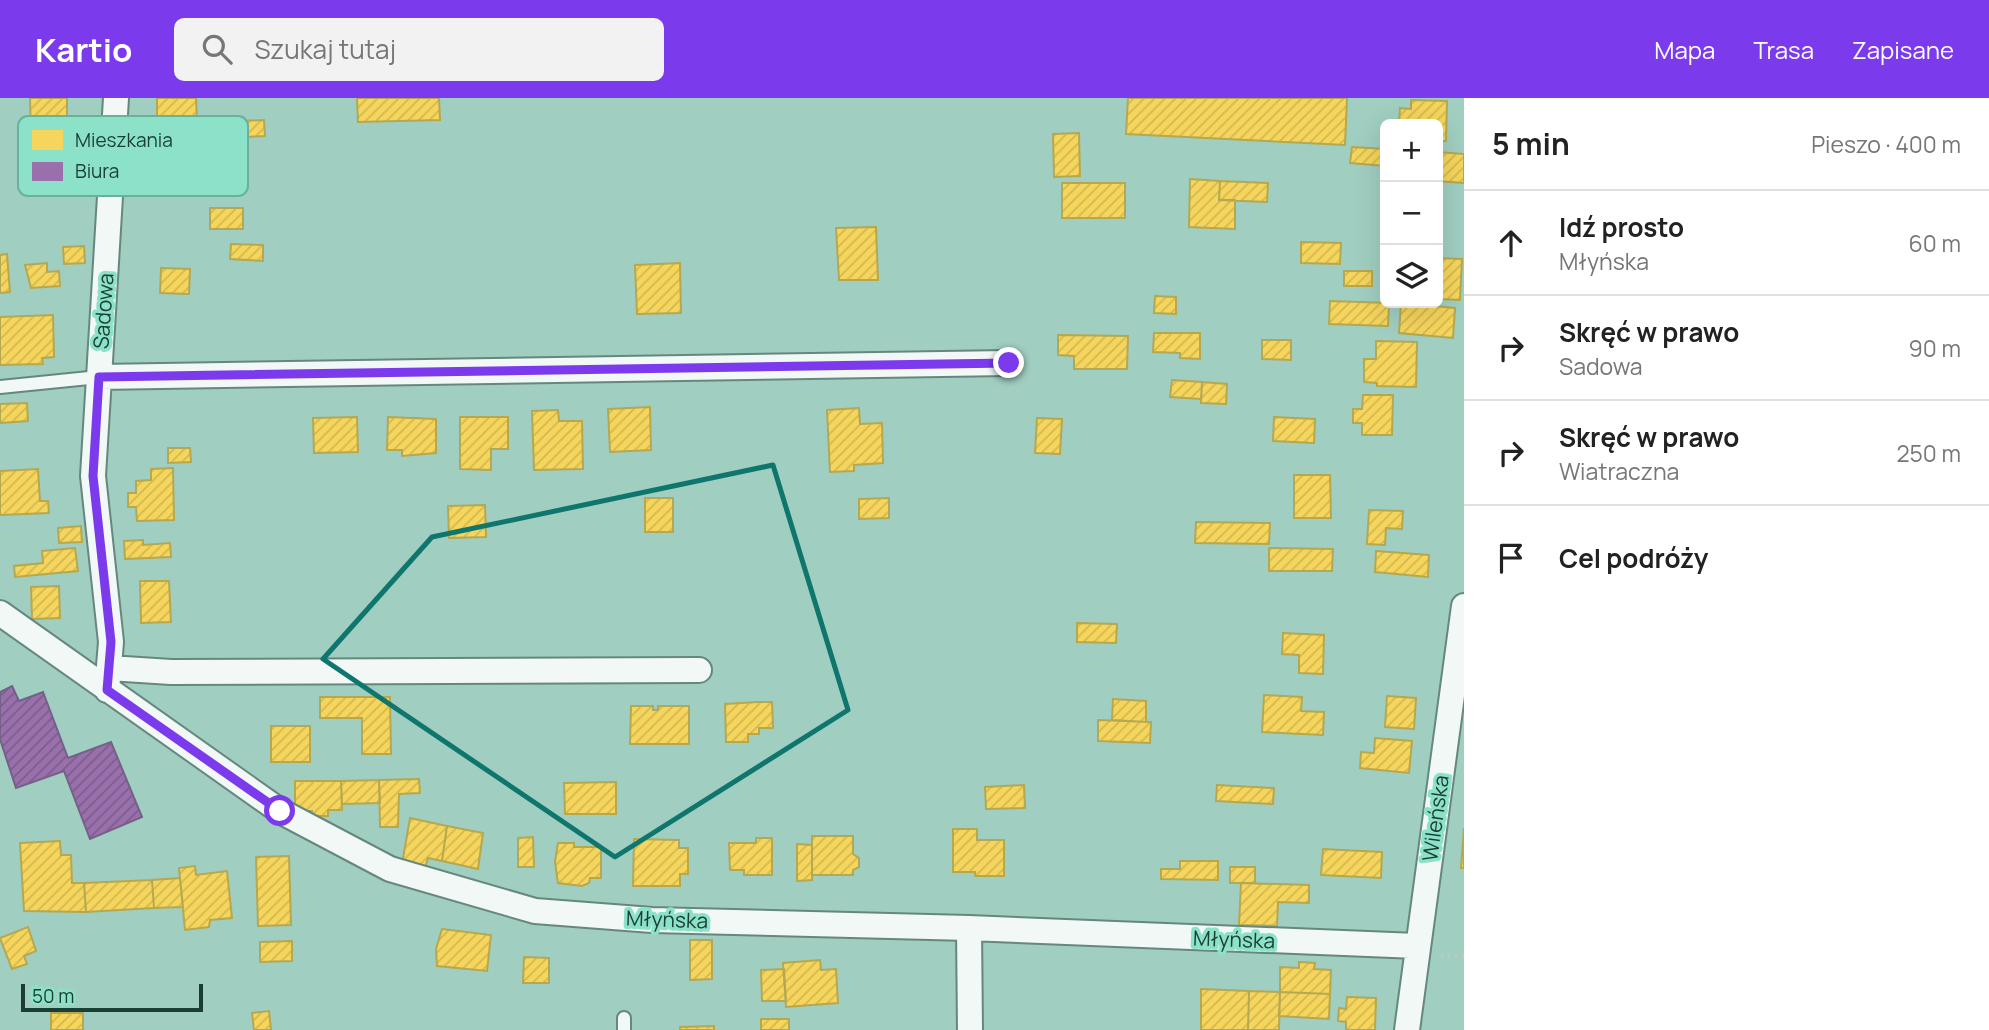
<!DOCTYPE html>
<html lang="pl">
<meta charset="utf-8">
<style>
:root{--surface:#fff;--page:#f2f2f2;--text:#222;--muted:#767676;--line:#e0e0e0;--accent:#7c3aed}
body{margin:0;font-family:Manrope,sans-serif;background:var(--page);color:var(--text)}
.controls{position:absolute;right:21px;top:21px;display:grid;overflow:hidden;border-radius:10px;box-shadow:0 7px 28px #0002}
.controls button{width:63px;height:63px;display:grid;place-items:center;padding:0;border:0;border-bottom:2px solid var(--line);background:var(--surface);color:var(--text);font:35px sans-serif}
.scale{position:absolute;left:21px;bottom:18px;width:182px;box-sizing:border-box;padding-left:7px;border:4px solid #1a3e34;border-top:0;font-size:19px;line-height:24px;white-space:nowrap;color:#1a3e34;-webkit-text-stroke:5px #8ce2c9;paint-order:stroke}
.stop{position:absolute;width:21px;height:21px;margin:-16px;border:5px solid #7c3aed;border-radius:50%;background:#fff}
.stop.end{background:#7c3aed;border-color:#fff;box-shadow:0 2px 7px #0008}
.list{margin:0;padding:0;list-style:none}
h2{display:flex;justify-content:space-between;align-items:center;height:91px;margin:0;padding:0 28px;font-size:30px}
h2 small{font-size:23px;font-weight:400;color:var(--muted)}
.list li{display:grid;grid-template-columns:46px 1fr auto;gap:21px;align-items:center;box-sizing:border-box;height:105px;padding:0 28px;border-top:2px solid var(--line)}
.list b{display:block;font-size:26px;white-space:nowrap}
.list p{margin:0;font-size:23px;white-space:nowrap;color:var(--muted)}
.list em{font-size:23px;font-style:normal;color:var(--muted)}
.icon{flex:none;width:38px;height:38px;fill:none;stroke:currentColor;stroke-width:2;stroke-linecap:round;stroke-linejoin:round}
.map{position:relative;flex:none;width:1464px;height:932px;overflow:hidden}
header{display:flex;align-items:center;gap:42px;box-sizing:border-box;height:98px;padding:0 35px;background:var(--accent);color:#fff}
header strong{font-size:33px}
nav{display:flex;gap:38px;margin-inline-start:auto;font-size:24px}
.search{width:490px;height:63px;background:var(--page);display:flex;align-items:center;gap:18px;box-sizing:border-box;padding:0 24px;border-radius:10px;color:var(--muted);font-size:26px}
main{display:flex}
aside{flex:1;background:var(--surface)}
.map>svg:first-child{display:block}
</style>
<header>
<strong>Kartio</strong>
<div class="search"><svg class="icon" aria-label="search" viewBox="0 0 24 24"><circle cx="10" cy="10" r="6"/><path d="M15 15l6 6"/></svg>Szukaj tutaj</div>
<nav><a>Mapa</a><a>Trasa</a><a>Zapisane</a></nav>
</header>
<main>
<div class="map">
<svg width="1464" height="932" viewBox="0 0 1464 932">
<defs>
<pattern id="homes-hatch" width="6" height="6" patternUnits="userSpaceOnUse" patternTransform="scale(1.75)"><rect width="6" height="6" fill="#f6d55c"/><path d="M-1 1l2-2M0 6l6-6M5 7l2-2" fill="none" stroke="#d2b851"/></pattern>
<pattern id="offices-hatch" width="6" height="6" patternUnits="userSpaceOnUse" patternTransform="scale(1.75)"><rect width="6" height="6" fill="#9970ab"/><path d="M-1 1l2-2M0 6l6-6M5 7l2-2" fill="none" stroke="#7c5d8c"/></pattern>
</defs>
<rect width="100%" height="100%" fill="#a0cec1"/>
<path fill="url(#homes-hatch)" stroke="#b4a850" stroke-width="2" d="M30,0H67V37L31,38Z
M157,0H196L197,23H157Z
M357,0H439L440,22L358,24Z
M1128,0H1347L1345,47L1126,36Z
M1411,2L1447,3L1446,43H1438V26H1399L1400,10L1411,11Z
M264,22L265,38L218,40L217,24Z
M1079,35L1080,78L1054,79L1053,36Z
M1352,49L1385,51V68L1350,65Z
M1438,54L1464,56V85L1438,83Z
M1190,81L1220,83L1219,102H1235V131L1189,129Z
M1220,83L1268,85L1267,104L1219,102Z
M1062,85H1125V120H1062Z
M210,110H243V131H210Z
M876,129L878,182H839L836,130Z
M1301,144L1341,145L1340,166L1301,165Z
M231,146L263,147V163L230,161Z
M84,148L85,165L64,166L63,149Z
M7,156L10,194L0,195V157Z
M1438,160L1462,161L1460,202L1438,201Z
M47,165V174L59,173L60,188L31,190L25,167Z
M680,165L681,215L637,216L635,167Z
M161,170L190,171L189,196L160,195Z
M1344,173H1372V188H1344Z
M1155,198L1176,199V216L1154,215Z
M1330,203L1389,205L1388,228L1329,226Z
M1401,205L1455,210L1453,240L1399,235Z
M53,217L54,259L42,260L43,266L0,267V219Z
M1154,235H1200V261L1180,260V255L1153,254Z
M1058,237L1128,238L1127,271H1074V258L1058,257Z
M1262,242H1291V262L1262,261Z
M1376,243L1417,244L1416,289L1377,288V285L1364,284V261H1376Z
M1172,282L1202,284L1201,301L1170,299Z
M1202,284L1227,286L1226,306L1201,305Z
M1363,297H1393L1392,337H1362V325H1353V311H1362Z
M27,305L28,323L0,325V306Z
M650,309L651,352L610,354L608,311Z
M859,310L860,326L882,325L883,365L854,367V373L830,374L827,312Z
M558,312L559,323H582L583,371L534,372L532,313Z
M357,319L358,354L314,355L313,320Z
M388,319L436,321V355L402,358V352H387Z
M460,319H508V351H491V372L460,371Z
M1274,319L1315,321L1314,345L1273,343Z
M1037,320L1062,321L1060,356L1035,355Z
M168,350H190L191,364L168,365Z
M173,370L174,422L137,423L136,409H128V395H136V383L151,382V371Z
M38,371L40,403H48L49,415L0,417V373Z
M1294,377H1330L1331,420H1294Z
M645,400H673V434H645Z
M889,400V420L859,421V401Z
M485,407L486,439L449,440L448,408Z
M1369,412L1403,413L1402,431L1386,430L1385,447L1367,446Z
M1196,424L1270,425L1269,446L1195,445Z
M81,428L82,444L59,445L58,430Z
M143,442V447L170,445L171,459L125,461L124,443Z
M75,450L78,473L15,479L14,468L43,465L42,453Z
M1269,450L1333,451L1332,473H1269Z
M1376,453L1429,457L1428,479L1375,474Z
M140,483H169L171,524L141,525Z
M59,488L60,520L32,521L31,489Z
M1077,525L1117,526L1116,545L1077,544Z
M1283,535L1324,537L1323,576L1299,575V557L1282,556Z
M1264,597L1302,599L1301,613L1324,614L1323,637L1262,634Z
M1387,598L1416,600L1414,631L1385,629Z
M320,599H390L391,656H362V620H320Z
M1113,601L1146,603V624L1112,622Z
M758,604H772L773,630H759V636H748V644H726L725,606Z
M631,608H653V612H658V608H689V646H630Z
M1098,622L1151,624L1150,645L1098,643Z
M271,628H310V664H271Z
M1375,640L1412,643L1409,675L1360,670L1361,654L1374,655Z
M419,681L420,695L399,696L398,729H380L379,682Z
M379,682L380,705L342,706L341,683Z
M295,683H341L342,712H328V718H312V713H295Z
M616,684V716H565L564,685Z
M1024,687L1025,710L986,711L985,689Z
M1217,687L1274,690L1273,706L1216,703Z
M410,720L447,728L442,763L428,760L425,770L402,766Z
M447,728L483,735L478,771L442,763Z
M1464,730V770H1461Z
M953,731H977V742H1004V778H975V774H953Z
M812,738H853V756L859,760V769L853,772V777H812Z
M533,739L534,769H518V740Z
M756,740H772V777H744V772H730L729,745H756Z
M634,741L679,742V750H688V776H680V788H633Z
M60,743L61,757H71L72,785H84L86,814L24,813L20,745Z
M558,745H574V749H601V780H590L589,785L582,788L558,785L555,764Z
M797,746L812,747V782L797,783Z
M1323,751L1382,754L1381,780L1321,777Z
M289,758L291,827L258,828L256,759Z
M1180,763H1218V782L1161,781V771H1180Z
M195,768L196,777L227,773L232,820L210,822L209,829L185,832L179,770Z
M1230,769H1255V785H1230Z
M180,780L183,809L154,810L152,782Z
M152,782L154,810L86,814L84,785Z
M1241,785L1309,787V805L1278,804L1277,828L1239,827Z
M28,829L36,853L24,858L27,866L12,871L0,840Z
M442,831L491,837L487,873L437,868L436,851Z
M690,842H712V881L690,882Z
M292,843V863L260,864V844Z
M524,859L549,860V885H523Z
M820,862L821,872L836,871L838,905L786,909L783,865Z
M1299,864L1315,865L1314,871L1331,872L1330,896L1280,894V869L1299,870Z
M784,871L786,903H762L761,872Z
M1201,891L1249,893L1248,932H1201Z
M1249,893L1280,894L1279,932H1248Z
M1280,894L1330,896L1329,921L1279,918Z
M1347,899L1376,900L1375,932H1346V924L1338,923L1339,910L1346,911Z
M269,913L271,932H254L252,915Z
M51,915H83V932H51Z
M761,921H789V932H761Z
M714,928V932H680V929Z"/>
<path fill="url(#offices-hatch)" stroke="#736187" stroke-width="2" d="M12,588L19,603L43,594L68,660L111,644L142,719L90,741L64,673L16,690L0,641V594Z"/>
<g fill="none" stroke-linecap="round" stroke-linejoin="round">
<g stroke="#66877e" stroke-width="16">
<path id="service" d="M0,289L99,279
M624,932V920"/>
</g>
<g stroke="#66877e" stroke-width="28">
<path id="minor" d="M99,279L1008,265
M0,515L280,713L390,771L535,813L652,822L969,830L1417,848
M109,570L171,574L699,572
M107,592L111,544L93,378L116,0
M969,830L970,932
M1407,932L1464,508"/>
</g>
<path stroke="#bbc9c5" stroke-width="4.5" stroke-dasharray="2 5" stroke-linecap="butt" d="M1441,858H1464"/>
<use href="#service" stroke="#f1f8f6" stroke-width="12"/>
<use href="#minor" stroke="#f1f8f6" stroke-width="24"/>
</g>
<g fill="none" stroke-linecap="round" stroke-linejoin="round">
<path stroke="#7c3aed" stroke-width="9" d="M280,713L107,592L111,544L93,378L99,279L1009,265"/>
</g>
<path fill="none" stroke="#0f766e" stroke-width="5" stroke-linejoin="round" d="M773,367L848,612L615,759L323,561L432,439Z"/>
<g text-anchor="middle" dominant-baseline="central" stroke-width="7" stroke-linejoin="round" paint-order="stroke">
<g font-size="21" fill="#1a3e34" stroke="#8ce2c9">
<text transform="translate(103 213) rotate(-86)">Sadowa</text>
<text transform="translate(1435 720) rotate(-82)">Wileńska</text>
<text transform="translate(667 821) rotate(2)">Młyńska</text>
<text transform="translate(1234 841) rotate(2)">Młyńska</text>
</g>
</g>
<rect x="18" y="18" width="230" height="80" rx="10" fill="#8ce2c9" stroke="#6ab19c" stroke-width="2"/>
<rect x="32" y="32" width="31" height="20" fill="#f6d55c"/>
<rect x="32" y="64" width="31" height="19" fill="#9970ab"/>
<g font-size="19" fill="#1a3e34">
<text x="75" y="49">Mieszkania</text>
<text x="75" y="80">Biura</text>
</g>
</svg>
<div class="controls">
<button>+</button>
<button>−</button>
<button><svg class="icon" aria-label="layers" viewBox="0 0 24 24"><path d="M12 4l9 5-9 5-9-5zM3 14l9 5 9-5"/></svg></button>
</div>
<div class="scale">50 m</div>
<div class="stop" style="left:280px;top:713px"></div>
<div class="stop end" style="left:1009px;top:265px"></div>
</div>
<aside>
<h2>5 min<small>Pieszo · 400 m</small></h2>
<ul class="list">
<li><svg class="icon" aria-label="ahead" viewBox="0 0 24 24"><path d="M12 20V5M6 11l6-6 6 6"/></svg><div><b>Idź prosto</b><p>Młyńska</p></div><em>60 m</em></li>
<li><svg class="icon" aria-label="right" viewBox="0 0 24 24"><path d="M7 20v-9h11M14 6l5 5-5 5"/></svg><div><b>Skręć w prawo</b><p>Sadowa</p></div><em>90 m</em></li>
<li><svg class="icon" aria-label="right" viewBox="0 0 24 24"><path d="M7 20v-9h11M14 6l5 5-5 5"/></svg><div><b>Skręć w prawo</b><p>Wiatraczna</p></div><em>250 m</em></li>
<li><svg class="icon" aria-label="arrive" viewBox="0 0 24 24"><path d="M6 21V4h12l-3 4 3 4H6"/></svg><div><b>Cel podróży</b></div></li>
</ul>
</aside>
</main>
